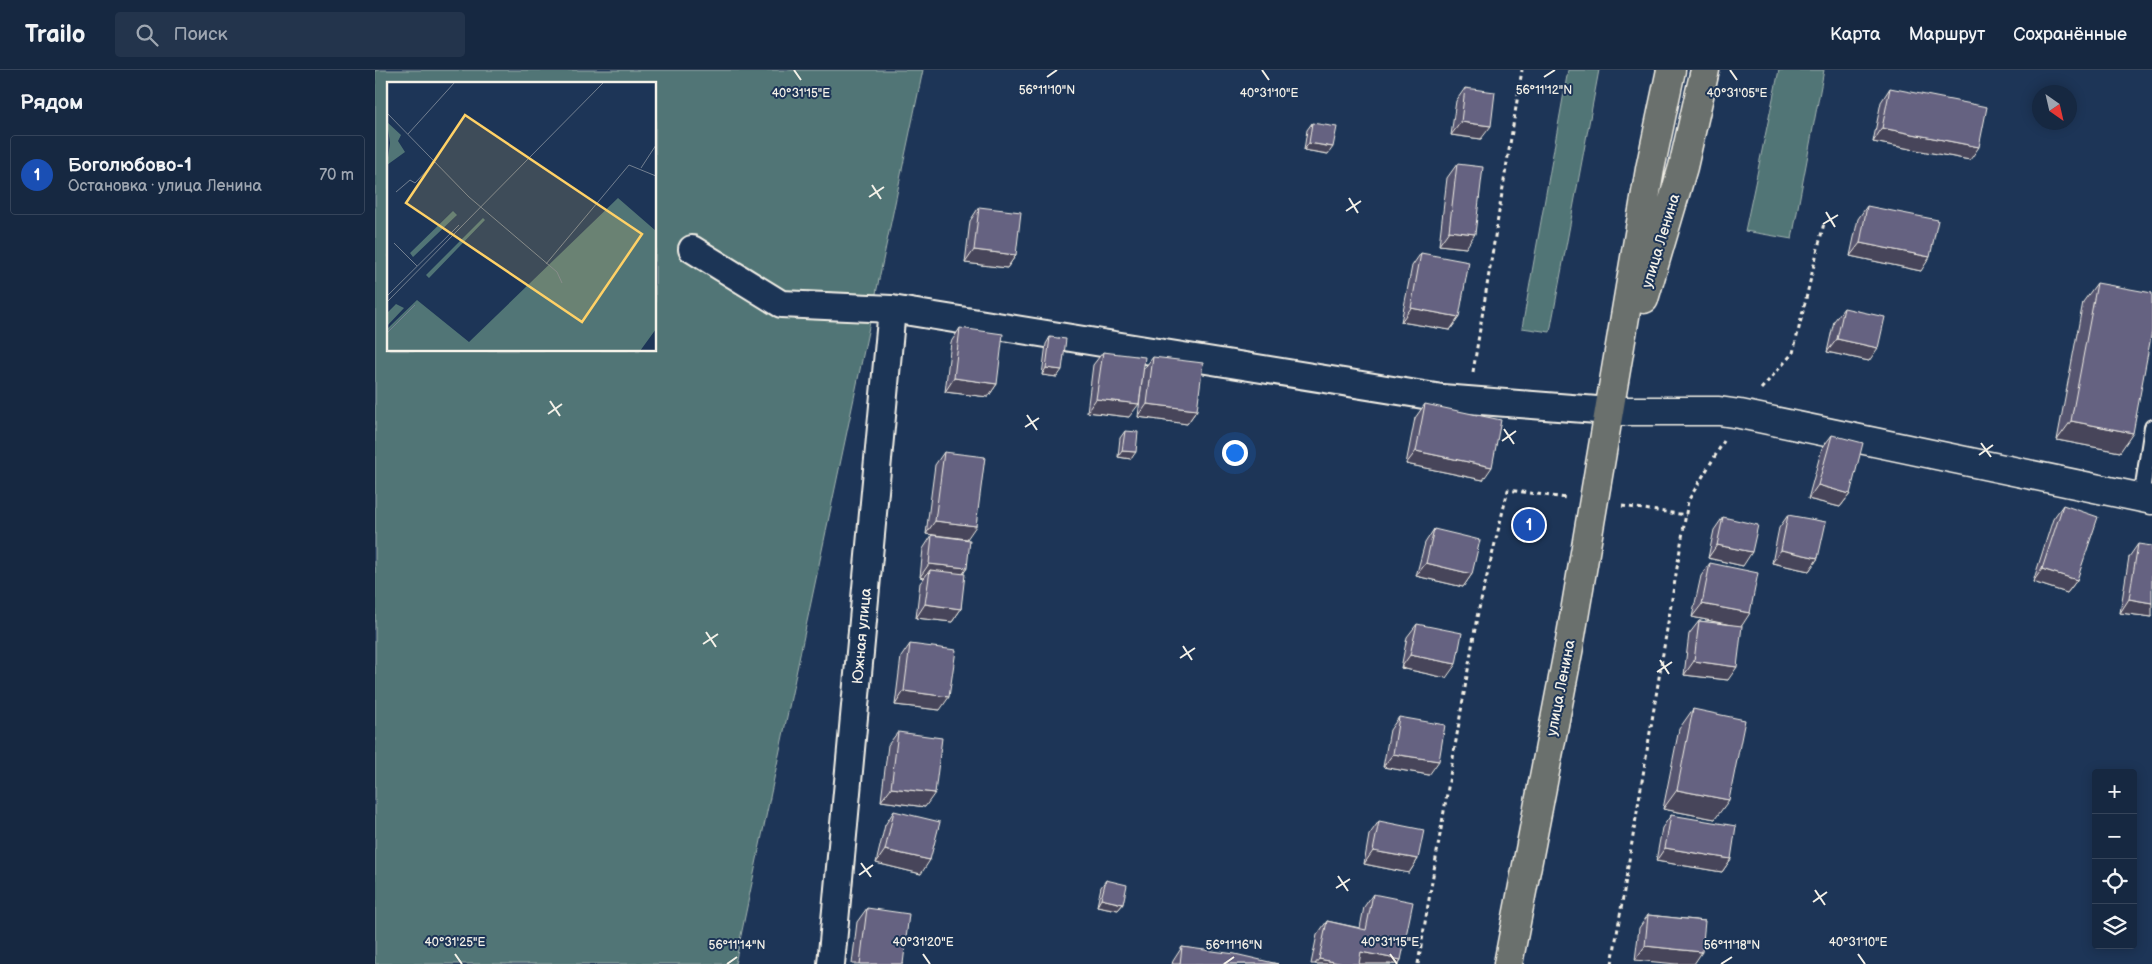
<!DOCTYPE html>
<html lang="ru">
<meta charset="utf-8">
<style>
:root{--surface:#162841;--page:#23344c;--text:#f1f3f6;--muted:#9ea6b1;--line:#35445a;--accent:#8abfa5}
body{margin:0;font-family:"Balsamiq Sans",sans-serif;background:var(--page);color:var(--text)}
.controls{position:absolute;right:15px;bottom:15px;display:grid;overflow:hidden;border-radius:5px;box-shadow:0 2px 12px #0003}
.controls button{width:45px;height:45px;display:grid;place-items:center;padding:0;border:0;border-bottom:1px solid var(--line);background:var(--surface);color:var(--text);font:25px sans-serif}
.compass{position:absolute;left:1657px;top:15px;width:45px;height:45px;border-radius:50%;background:var(--surface);box-shadow:0 2px 12px #0003;rotate:146deg}
.you{position:absolute;left:859px;top:382px;width:18px;height:18px;margin:-12px;border:4px solid #fff;border-radius:50%;background:#1a73e8;box-shadow:0 0 0 8px #1a73e833}
.badge{display:grid;place-items:center;width:32px;height:32px;border-radius:50%;background:var(--accent);color:#fff;font-size:16px;font-weight:700}
.pin{position:absolute;translate:-50% -50%;border:2px solid #fff;box-shadow:0 1px 5px #0006}
.list{margin:0;padding:0;list-style:none}
h2{display:flex;justify-content:space-between;align-items:center;height:65px;margin:0;padding:0 20px;font-size:21px}
h2 small{font-size:16px;font-weight:400;color:var(--muted)}
.list li{display:grid;grid-template-columns:32px 1fr auto;gap:15px;align-items:center;box-sizing:border-box;height:80px;margin:0 10px 10px;padding:0 10px;border:1px solid var(--line);border-radius:5px}
.list b{display:block;font-size:19px;white-space:nowrap}
.list p{margin:0;font-size:16px;white-space:nowrap;color:var(--muted)}
.list em{font-size:16px;font-style:normal;color:var(--muted)}
.icon{flex:none;width:28px;height:28px;fill:none;stroke:currentColor;stroke-width:2;stroke-linecap:round;stroke-linejoin:round}
.map{position:relative;flex:none;width:1777px;height:894px;overflow:hidden}
header{display:flex;align-items:center;gap:30px;box-sizing:border-box;height:70px;padding:0 25px;background:var(--surface);border-bottom:1px solid var(--line)}
header strong{font-size:24px}
nav{display:flex;gap:28px;margin-inline-start:auto;font-size:18px}
.search{width:350px;height:45px;background:var(--page);display:flex;align-items:center;gap:12px;box-sizing:border-box;padding:0 18px;border-radius:5px;color:var(--muted);font-size:19px}
main{display:flex}
aside{flex:1;background:var(--surface)}
.map>svg:first-child{display:block}
</style>
<header>
<strong>Trailo</strong>
<div class="search"><svg class="icon" aria-label="search" viewBox="0 0 24 24"><circle cx="10" cy="10" r="6"/><path d="M15 15l6 6"/></svg>Поиск</div>
<nav><a>Карта</a><a>Маршрут</a><a>Сохранённые</a></nav>
</header>
<main>
<aside>
<h2>Рядом<small></small></h2>
<ul class="list">
<li><span class="badge" style="background:#1a4fb4">1</span><div><b>Боголюбово-1</b><p>Остановка · улица Ленина</p></div><em>70 m</em></li>
</ul>
</aside>
<div class="map">
<svg width="1777" height="894" viewBox="0 0 1777 894">
<rect width="100%" height="100%" fill="#1d3557"/>
<filter id="ink" filterUnits="userSpaceOnUse"><feTurbulence type="fractalNoise" baseFrequency=".02" numOctaves="2"/><feDisplacementMap in="SourceGraphic" scale="10" xChannelSelector="R" yChannelSelector="G"/><feConvolveMatrix kernelMatrix="1 2 1 2 8 2 1 2 1" color-interpolation-filters="sRGB"/></filter>
<g filter="url(#ink)">
<path fill="#517576" stroke="#a2b3af" fill-rule="evenodd" d="M0,0H548L360,894H0ZM14,14H280V280H14Z
M1193,0H1224L1175,262L1147,258Z
M1404,0H1449L1417,169L1370,161Z"/>
<g fill="none" stroke-linecap="round" stroke-linejoin="round">
<g stroke="#f4f1e8" stroke-width="18">
<path id="service" d="M1766,428L1777,357"/>
</g>
<g stroke="#f4f1e8" stroke-width="30">
<path id="minor" d="M317,179L406,234L517,239L1067,328L1235,341
M456,894L517,239"/>
</g>
<g stroke="#f4f1e8" stroke-width="31">
<path id="tertiary" d="M1235,341H1344L1365,344L1777,430"/>
</g>
<g stroke="#f4f1e8" stroke-width="31">
<path id="trunk" d="M1269,229L1308,97L1330,0
M1133,894L1194,577L1275,99L1296,0"/>
</g>
<path stroke="#f4f1e8" stroke-width="3" stroke-dasharray="4 4" stroke-linecap="butt" d="M1098,302L1147,0
M1386,319L1418,283L1449,153
M1247,436L1311,445
M1043,894L1102,547L1133,420L1191,428
M1237,894L1313,431L1349,371"/>
<use href="#service" stroke="#1d3557" stroke-width="14"/>
<use href="#minor" stroke="#1d3557" stroke-width="26"/>
<use href="#tertiary" stroke="#1d3557" stroke-width="28"/>
<use href="#trunk" stroke="#6a706d" stroke-width="28"/>
</g>
<path fill="#57546f" stroke="#f4f1e8" d="M1090,18L1106,69L1076,65L1081,31Z
M1515,18L1595,90L1498,72L1506,32Z
M937,53L953,84L929,80L932,60Z
M1082,94L1091,178L1064,175L1072,108Z
M1492,136L1546,201L1475,186L1483,149Z
M604,137L641,185L632,198L590,193L595,151Z
M1046,183L1084,247L1075,260L1026,252L1037,196Z
M1722,213L1745,382L1682,370L1708,232Z
M1469,238L1494,291L1452,282L1459,251Z
M585,258L622,314L613,327L570,322L576,272Z
M675,267L682,307L667,305L671,274Z
M728,282L754,347L712,342L718,295Z
M778,287L822,340L812,354L763,347L768,300Z
M1050,334L1108,410L1031,394L1040,348Z
M750,361L756,389L743,387L745,368Z
M1457,365L1475,424L1465,437L1433,429L1447,378Z
M569,382L592,469L551,464L560,395Z
M1688,435L1702,510L1692,523L1658,512L1678,449Z
M1413,445L1443,488L1434,501L1397,493L1404,458Z
M1348,447L1368,496L1333,488L1339,460Z
M1059,459L1097,504L1088,517L1041,506L1050,473Z
M557,465L592,498L588,504L586,539L577,552L541,548L545,513L549,508L545,507L548,479Z
M1763,474L1777,547L1745,543L1754,487Z
M1335,493L1366,556L1353,610L1309,605L1314,564L1324,551L1362,556L1317,547L1326,506Z
M1042,554L1071,608L1026,598L1032,567Z
M535,574L565,640L520,635L526,587Z
M1318,639L1340,749L1288,739L1304,659Z
M1024,647L1054,705L1008,697L1015,660Z
M523,662L550,737L506,731L513,675Z
M519,741L546,804L501,793L510,755Z
M1296,745L1356,789L1347,802L1281,791L1287,758Z
M1004,751L1043,789L1034,803L989,794L994,765Z
M731,810L748,834L743,840L722,836L726,817Z
M998,824L1026,890L1023,894H936L942,865L952,851L985,858L989,837Z
M492,838L528,894H477L482,852Z
M1273,845L1330,851L1260,890L1264,858Z
M807,877L903,894H797L798,891Z"/>
<path fill="#47455a" stroke="#f4f1e8" d="M1086,52L1116,56L1106,69L1076,65Z
M1507,58L1604,77L1595,90L1498,72Z
M934,73L958,77L953,84L929,80Z
M1074,161L1100,164L1091,178L1064,175Z
M1485,173L1555,187L1546,201L1475,186Z
M599,180L641,185L632,198L590,193Z
M1036,238L1084,247L1075,260L1026,252Z
M1462,269L1503,278L1494,291L1452,282Z
M671,298L687,300L682,307L667,305Z
M579,308L622,314L613,327L570,322Z
M721,329L764,334L754,347L712,342Z
M772,334L822,340L812,354L763,347Z
M1696,351L1758,363L1745,382L1682,370Z
M747,381L761,382L756,389L743,387Z
M1041,381L1117,397L1108,410L1031,394Z
M1443,415L1475,424L1465,437L1433,429Z
M560,451L601,456L592,469L551,464Z
M1342,475L1377,482L1368,496L1333,488Z
M1406,480L1443,488L1434,501L1397,493Z
M1051,493L1097,504L1088,517L1041,506Z
M554,494L592,498L582,512L555,500L549,508L545,507Z
M1667,499L1702,510L1692,523L1658,512Z
M1754,529L1777,533V547L1745,543Z
M550,534L586,539L577,552L541,548Z
M1327,534L1375,543L1366,557L1317,547Z
M1035,585L1081,594L1071,608L1026,598Z
M1319,591L1362,597L1353,610L1309,605Z
M529,621L574,627L565,640L520,635Z
M1018,684L1064,691L1054,705L1008,697Z
M516,718L560,723L550,737L506,731Z
M1302,720L1354,730L1340,749L1288,739Z
M1290,778L1356,789L1347,802L1281,791Z
M510,780L555,790L546,804L501,793Z
M998,781L1043,789L1034,803L989,794Z
M726,829L748,834L743,840L722,836Z
M1270,876L1327,882L1319,894H1301L1260,890Z
M986,882L1026,890L1023,894H978Z
M944,889L969,894H940Z"/>
<path fill="#656281" stroke="#f4f1e8" d="M1090,18L1120,22L1116,56L1086,52Z
M1515,18L1612,37L1604,77L1507,58Z
M937,53L962,57L958,77L934,73Z
M1082,94L1108,97L1100,164L1074,161Z
M1492,136L1563,150L1555,187L1485,173Z
M604,137L646,142L641,185L599,180Z
M1046,183L1094,192L1084,247L1036,238Z
M1722,213L1777,223V261L1758,363L1696,351Z
M1469,238L1510,247L1503,278L1462,269Z
M585,258L628,264L622,314L579,308Z
M675,267L691,269L687,300L671,298Z
M728,282L770,287L764,334L721,329Z
M778,287L828,293L822,340L772,334Z
M1050,334L1126,350L1117,397L1041,381Z
M750,361L763,362L761,382L747,381Z
M1457,365L1488,373L1475,424L1443,415Z
M569,382L610,387L601,456L560,451Z
M1688,435L1723,447L1702,510L1667,499Z
M1413,445L1451,452L1443,488L1406,480Z
M1348,447L1383,455L1377,482L1342,475Z
M1059,459L1105,470L1097,504L1051,493Z
M557,465L595,470L592,498L554,494Z
M1763,474L1777,476V533L1754,529Z
M1335,493L1383,503L1375,543L1327,534Z
M555,500L590,504L586,539L550,534Z
M1324,551L1367,556L1362,597L1319,591Z
M1042,554L1087,563L1081,594L1035,585Z
M535,574L581,580L574,627L529,621Z
M1318,639L1370,650L1354,730L1302,720Z
M1024,647L1070,655L1064,691L1018,684Z
M523,662L567,668L560,723L516,718Z
M519,741L565,752L555,790L510,780Z
M1296,745L1361,756L1356,789L1290,778Z
M1004,751L1049,760L1043,789L998,781Z
M731,810L752,815L748,834L726,829Z
M998,824L1038,832L1026,890L986,882L984,894H969L944,889L952,851L991,860Z
M492,838L534,844L528,894H485Z
M1273,845L1330,851L1327,882L1270,876Z
M807,877L860,884L903,894H805Z"/>
</g>
<path fill="none" stroke="#f4f1e8" stroke-width="2" d="M419,0L426,10M887,0L894,10M1355,0L1362,10M672,7L682,0M1169,7L1180,0M497,115L506,129M494,127L509,117M974,128L983,143M971,141L986,131M1451,142L1460,157M1448,154L1463,145M175,331L185,346M173,344L187,334M652,345L662,360M650,357L664,348M1129,359L1139,374M1127,371L1141,361M1606,373L1616,387M1604,385L1618,375M331,562L341,577M328,574L343,564M808,576L817,590M805,588L820,578M1285,590L1294,604M1282,602L1297,592M486,793L496,807M484,805L498,795M963,806L973,821M961,818L975,809M1440,820L1450,835M1438,832L1452,822M80,884L87,894M548,884L555,894M1015,884L1022,894M1483,884L1490,894M352,894L362,887M849,894L859,887M1346,894L1357,887"/>
<g text-anchor="middle" dominant-baseline="central" stroke-width="4" stroke-linejoin="round" paint-order="stroke">
<g font-size="15" fill="#f4f1e8" stroke="#1d3557">
<text transform="translate(1286 171) rotate(-73)">улица Ленина</text>
<text transform="translate(487 566) rotate(-85)">Южная улица</text>
<text transform="translate(1186 618) rotate(-79)">улица Ленина</text>
</g>
</g>
<g transform="translate(12 12)">
<rect width="269" height="269" fill="#1d3557"/>
<path d="M0,40L14,53L11,59L18,70L0,83L3,61ZM231,116L269,149V247L253,269H0V247L30,218L82,260ZM66,129L70,133L26,175L23,171ZM96,136L98,138L42,196L39,193ZM9,222L17,226L0,244V231Z" fill="#517576"/>
<path fill="none" stroke="#738091" stroke-width="1" d="M0,31L82,115L170,190L175,201M21,52L68,0M254,86L269,63M9,110L23,98L28,101L48,80M7,161L30,184M159,182L242,83L269,94M0,214L72,143M0,220L217,0M0,251L28,223"/>
<path fill="#ffd166" fill-opacity="0.15" stroke="#ffd166" stroke-width="2.5" d="M78,33L255,152L195,240L19,121Z"/>
<rect width="269" height="269" fill="none" stroke="#f4f1e8" stroke-width="2.5"/>
</g>
<g font-size="12" text-anchor="middle" fill="#f4f1e8" stroke="#1d3557" stroke-width="4" stroke-linejoin="round" paint-order="stroke">
<text x="672" y="24">56°11'10"N</text>
<text x="1169" y="24">56°11'12"N</text>
<text x="426" y="27">40°31'15"E</text>
<text x="894" y="27">40°31'10"E</text>
<text x="1362" y="27">40°31'05"E</text>
<text x="80" y="876">40°31'25"E</text>
<text x="548" y="876">40°31'20"E</text>
<text x="1015" y="876">40°31'15"E</text>
<text x="1483" y="876">40°31'10"E</text>
<text x="362" y="879">56°11'14"N</text>
<text x="859" y="879">56°11'16"N</text>
<text x="1357" y="879">56°11'18"N</text>
</g>
</svg>
<div class="controls">
<button>+</button>
<button>−</button>
<button><svg class="icon" aria-label="locate" viewBox="0 0 24 24"><circle cx="12" cy="12" r="6"/><path d="M12 2v4M12 18v4M2 12h4M18 12h4"/></svg></button>
<button><svg class="icon" aria-label="layers" viewBox="0 0 24 24"><path d="M12 4l9 5-9 5-9-5zM3 14l9 5 9-5"/></svg></button>
</div>
<svg class="compass" viewBox="-18 -18 36 36"><path d="M0-13l5 13h-10z" fill="#e53935"/><path d="M0 13l5-13h-10z" fill="#9ea6b1"/></svg>
<div class="you"></div>
<div class="pin badge" style="left:1154px;top:455px;background:#1a4fb4">1</div>
</div>
</main>
